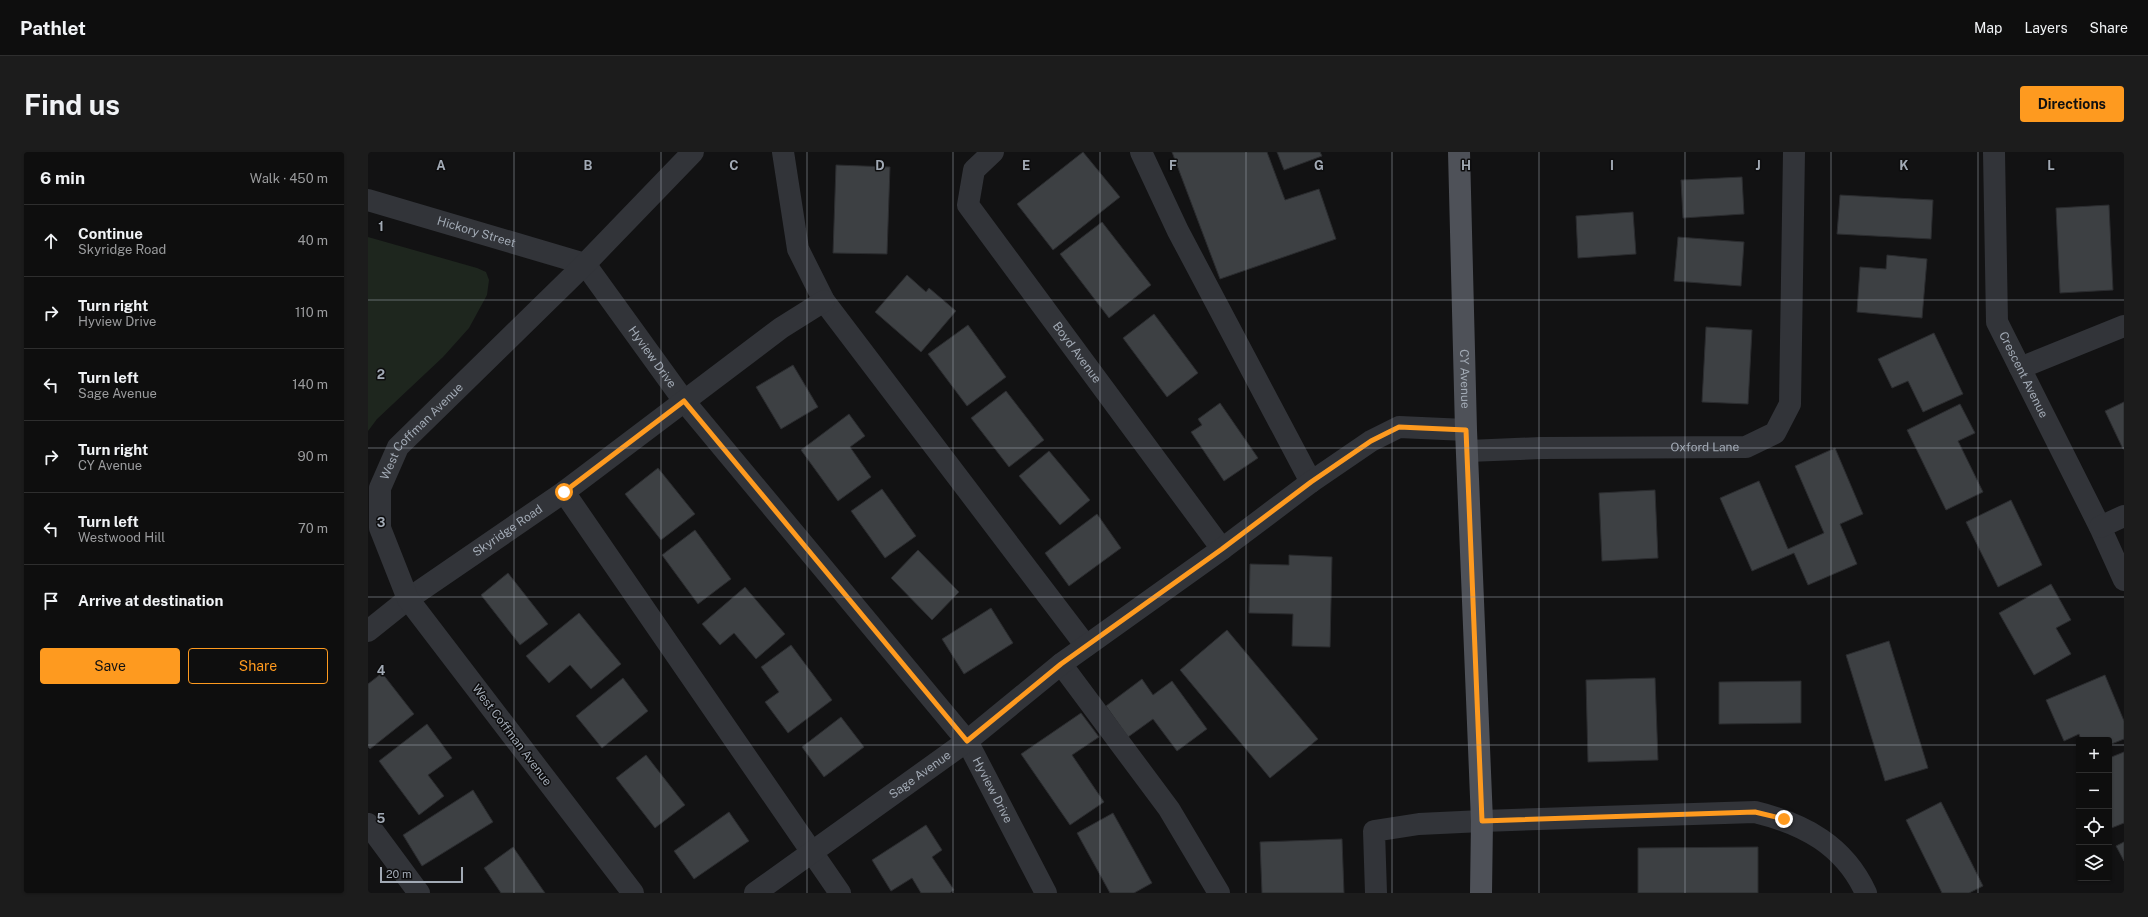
<!DOCTYPE html>
<meta charset="utf-8">
<style>
:root{--surface:#0e0e0e;--page:#1c1c1c;--text:#f1f3f6;--muted:#9b9c9e;--line:#2e2e2e;--accent:#fe9a1f}
body{margin:0;font-family:"Public Sans",sans-serif;background:var(--page);color:var(--text)}
.controls{position:absolute;right:12px;bottom:12px;display:grid;overflow:hidden;border-radius:4px;box-shadow:0 1px 3px #0004}
.controls button{width:36px;height:36px;display:grid;place-items:center;padding:0;border:0;border-bottom:1px solid var(--line);background:var(--surface);color:var(--text);font:20px sans-serif}
.scale{position:absolute;left:12px;bottom:10px;width:83px;box-sizing:border-box;padding-left:4px;border:2px solid #a2aab5;border-top:0;font-size:11px;line-height:14px;white-space:nowrap;color:#a2aab5;-webkit-text-stroke:3px #0d0d0e;paint-order:stroke}
.stop{position:absolute;width:12px;height:12px;margin:-9px;border:3px solid #fe9a1f;border-radius:50%;background:#fff}
.stop.end{background:#fe9a1f;border-color:#fff;box-shadow:0 1px 4px #0008}
.list{margin:0;padding:0;list-style:none}
h2{display:flex;justify-content:space-between;align-items:center;height:52px;margin:0;padding:0 16px;font-size:17px}
h2 small{font-size:13px;font-weight:400;color:var(--muted)}
.list li{display:grid;grid-template-columns:26px 1fr auto;gap:12px;align-items:center;box-sizing:border-box;height:72px;padding:0 16px;border-top:1px solid var(--line)}
.list b{display:block;font-size:15px;white-space:nowrap}
.list p{margin:0;font-size:13px;white-space:nowrap;color:var(--muted)}
.list em{font-size:13px;font-style:normal;color:var(--muted)}
.actions{display:flex;gap:8px;padding:12px 16px}
.actions a{flex:1;padding:9px 0;border:1px solid var(--accent);border-radius:4px;text-align:center;font-size:14px;color:var(--accent)}
.actions .main{background:var(--accent);color:#111}
.icon{flex:none;width:22px;height:22px;fill:none;stroke:currentColor;stroke-width:2;stroke-linecap:round;stroke-linejoin:round}
.map{position:relative;flex:none;width:1756px;height:741px;overflow:hidden;border-radius:4px}
header{display:flex;align-items:center;gap:24px;box-sizing:border-box;height:56px;padding:0 20px;background:var(--surface);border-bottom:1px solid var(--line)}
header strong{font-size:19px}
nav{display:flex;gap:22px;margin-inline-start:auto;font-size:14px}
.intro{display:flex;align-items:center;justify-content:space-between;box-sizing:border-box;height:96px;padding:0 24px}
h1{margin:0;font-size:28px}
.button{padding:10px 18px;border-radius:4px;background:var(--accent);color:#111;font-size:14px;font-weight:700}
main{display:flex;gap:24px;padding:0 24px}
aside{flex:1;background:var(--surface);border-radius:4px;box-shadow:0 1px 3px #0004}
.map>svg:first-child{display:block}
</style>
<header>
<strong>Pathlet</strong>
<nav><a>Map</a><a>Layers</a><a>Share</a></nav>
</header>
<div class="intro"><h1>Find us</h1><a class="button">Directions</a></div>
<main>
<aside>
<h2>6 min<small>Walk · 450 m</small></h2>
<ul class="list">
<li><svg class="icon" aria-label="ahead" viewBox="0 0 24 24"><path d="M12 20V5M6 11l6-6 6 6"/></svg><div><b>Continue</b><p>Skyridge Road</p></div><em>40 m</em></li>
<li><svg class="icon" aria-label="right" viewBox="0 0 24 24"><path d="M7 20v-9h11M14 6l5 5-5 5"/></svg><div><b>Turn right</b><p>Hyview Drive</p></div><em>110 m</em></li>
<li><svg class="icon" aria-label="left" viewBox="0 0 24 24"><path d="M17 20v-9H6M10 6l-5 5 5 5"/></svg><div><b>Turn left</b><p>Sage Avenue</p></div><em>140 m</em></li>
<li><svg class="icon" aria-label="right" viewBox="0 0 24 24"><path d="M7 20v-9h11M14 6l5 5-5 5"/></svg><div><b>Turn right</b><p>CY Avenue</p></div><em>90 m</em></li>
<li><svg class="icon" aria-label="left" viewBox="0 0 24 24"><path d="M17 20v-9H6M10 6l-5 5 5 5"/></svg><div><b>Turn left</b><p>Westwood Hill</p></div><em>70 m</em></li>
<li><svg class="icon" aria-label="arrive" viewBox="0 0 24 24"><path d="M6 21V4h12l-3 4 3 4H6"/></svg><div><b>Arrive at destination</b></div></li>
</ul>
<div class="actions"><a class="main">Save</a><a>Share</a></div>
</aside>
<div class="map">
<svg width="1756" height="741" viewBox="0 0 1756 741">
<rect width="100%" height="100%" fill="#121213"/>
<path fill="#1e261e" d="M0,85L109,116L118,120L121,128L119,143L101,176L75,205L9,267L0,279Z"/>
<path fill="#3d4043" stroke="#2b2c2f" d="M715,0L752,45L685,98L649,52Z
M804,0H899L917,48L951,37L968,87L852,127Z
M909,0H952L954,4L916,18Z
M468,13L522,15L519,102L465,101Z
M1374,25L1376,62L1315,66L1313,28Z
M1472,43L1565,48L1563,87L1469,82Z
M1741,53L1745,138L1692,141L1688,56Z
M1265,60L1268,102L1210,106L1208,64Z
M734,70L783,133L741,166L692,102Z
M1310,85L1376,90L1373,134L1306,129Z
M1519,103L1559,107L1554,166L1489,160L1492,115L1518,117Z
M539,123L558,140L561,136L588,159L553,200L507,160Z
M786,162L830,221L799,245L755,186Z
M600,173L638,225L599,254L560,202Z
M1338,175L1384,178L1380,252L1334,250Z
M1566,181L1595,242L1555,260L1540,229L1524,236L1510,207Z
M425,213L450,255L413,277L388,235Z
M638,239L676,288L641,315L603,266Z
M1756,250V297H1755L1737,259Z
M852,251L890,306L856,329L823,280L834,273L830,267Z
M1592,252L1607,281L1590,289L1615,340L1578,358L1539,278Z
M481,262L497,284L482,295L503,325L470,349L433,298Z
M1467,296L1495,362L1472,372L1489,412L1440,433L1426,401L1384,419L1352,346L1391,329L1420,397L1456,381L1427,314Z
M681,299L722,348L692,373L651,324Z
M290,316L327,362L293,388L257,342Z
M514,337L548,384L517,406L483,359Z
M1287,338L1290,406L1234,409L1231,341Z
M1643,348L1674,413L1630,435L1598,370Z
M729,362L753,396L701,434L677,401Z
M327,378L363,427L330,452L294,403Z
M550,398L591,440L564,468L523,426Z
M921,403L964,405L962,495L924,494L925,462L881,461L882,412L921,413Z
M140,421L180,472L152,493L113,443Z
M1683,432L1703,468L1688,476L1703,502L1666,523L1631,461Z
M377,435L417,482L388,507L366,481L352,493L334,472Z
M623,456L645,491L596,522L574,487Z
M211,461L253,512L223,537L202,513L181,531L158,504Z
M859,478L950,587L902,626L812,518Z
M1521,489L1560,616L1517,629L1478,503Z
M423,493L464,548L420,581L397,550L411,540L393,515Z
M14,521L46,562L2,597L0,595V532Z
M1737,523L1756,569V587L1741,593V588H1713L1711,582L1696,589L1678,548Z
M255,526L280,559L234,596L208,564Z
M1287,526L1290,608L1220,610L1218,528Z
M774,527L785,543L804,529L839,577L809,599L785,567L760,585L738,554Z
M1433,529V571L1351,572V530Z
M713,561L731,585L704,603L736,650L702,673L653,602Z
M473,565L496,595L456,625L434,595Z
M59,572L84,606L60,623L76,644L51,663L11,609Z
M1756,600V671L1741,677V606Z
M278,603L317,653L287,676L248,626Z
M105,638L125,670L54,714L35,683Z
M1573,650L1615,734L1601,741H1574L1538,668Z
M361,660L381,689L326,727L306,699Z
M745,661L784,731L766,741H742L709,681Z
M558,673L574,698L564,705L586,738L582,741H553L544,726L523,739L504,708Z
M974,687L976,741H894L892,690Z
M1756,690V709L1748,694Z
M145,695L177,741H133L116,716Z
M1390,695V741H1270V696Z"/>
<g fill="none" stroke-linecap="round" stroke-linejoin="round">
<g stroke="#323439" stroke-width="22">
<path d="M415,0L430,97L456,149L718,494"/>
<path id="s1" d="M625,0L606,18L600,53L854,397"/>
<path d="M773,0L810,79L943,330"/>
<path id="s2" d="M1626,0L1629,170L1732,375L1756,428"/>
<path id="s3" d="M0,48L217,112L316,249L599,589L678,741"/>
<path d="M1652,216L1756,174"/>
<path id="s4" d="M1100,299L1173,296L1378,295L1407,281L1422,252L1426,0"/>
<path d="M196,340L472,741"/>
<path d="M1732,375L1756,364"/>
<path id="s5" d="M0,479L40,447L196,340L413,176L456,149"/>
<path d="M693,512L801,657L851,741"/>
<path d="M0,672L51,741"/>
<path id="s6" d="M265,741L40,447L12,376V336L30,295L217,112L325,0"/>
<path id="s7" d="M387,741L599,589L693,512L854,397L943,330L1003,289L1031,275L1098,278"/>
<path d="M1008,741L1006,679L1051,672L1114,669L1387,660C1436,672 1476,693 1498,741"/>
</g>
<path stroke="#4e5158" stroke-width="22" id="s8" d="M1091,0L1098,278L1114,669L1113,741"/>
</g>
<g fill="none" stroke-linecap="round" stroke-linejoin="round">
<path stroke="#fe9a1f" stroke-width="5" d="M196,340L316,249L599,589L693,512L854,397L943,330L1003,289L1031,275L1098,278L1114,669L1387,660L1416,667"/>
</g>
<path fill="none" stroke="#a2aab5" stroke-width="1" stroke-opacity="0.55" d="M146,0V741M293,0V741M439,0V741M585,0V741M732,0V741M878,0V741M1024,0V741M1171,0V741M1317,0V741M1463,0V741M1610,0V741M0,148H1756M0,296H1756M0,445H1756M0,593H1711M1741,593H1756"/>
<g text-anchor="middle" dominant-baseline="central" stroke-width="3" stroke-linejoin="round" paint-order="stroke">
<g font-size="12" fill="#a2aab5" stroke="#0d0d0e">
<text stroke="none"><textPath href="#s3" startOffset="113">Hickory Street</textPath></text>
<text stroke="none"><textPath href="#s1" startOffset="245">Boyd Avenue</textPath></text>
<text stroke="none"><textPath href="#s3" startOffset="341">Hyview Drive</textPath></text>
<text stroke="none"><textPath href="#s2" startOffset="229">Crescent Avenue</textPath></text>
<text stroke="none"><textPath href="#s8" startOffset="227">CY Avenue</textPath></text>
<text stroke="none"><textPath href="#s6" startOffset="558">West Coffman Avenue</textPath></text>
<text stroke="none"><textPath href="#s4" startOffset="237">Oxford Lane</textPath></text>
<text stroke="none"><textPath href="#s5" startOffset="172">Skyridge Road</textPath></text>
<text transform="translate(144 583) rotate(53)">West Coffman Avenue</text>
<text stroke="none"><textPath href="#s7" startOffset="203">Sage Avenue</textPath></text>
<text stroke="none"><textPath href="#s3" startOffset="893">Hyview Drive</textPath></text>
</g>
</g>
<g font-size="13" text-anchor="middle" font-weight="bold" fill="#a2aab5" stroke="#0d0d0e" stroke-width="3" stroke-linejoin="round" paint-order="stroke">
<text x="73" y="18">A</text>
<text x="220" y="18">B</text>
<text x="366" y="18">C</text>
<text x="512" y="18">D</text>
<text x="658" y="18">E</text>
<text x="805" y="18">F</text>
<text x="951" y="18">G</text>
<text x="1098" y="18">H</text>
<text x="1244" y="18">I</text>
<text x="1390" y="18">J</text>
<text x="1536" y="18">K</text>
<text x="1683" y="18">L</text>
<text x="13" y="79">1</text>
<text x="13" y="227">2</text>
<text x="13" y="375">3</text>
<text x="13" y="523">4</text>
<text x="13" y="671">5</text>
</g>
</svg>
<div class="controls">
<button>+</button>
<button>−</button>
<button><svg class="icon" aria-label="locate" viewBox="0 0 24 24"><circle cx="12" cy="12" r="6"/><path d="M12 2v4M12 18v4M2 12h4M18 12h4"/></svg></button>
<button><svg class="icon" aria-label="layers" viewBox="0 0 24 24"><path d="M12 4l9 5-9 5-9-5zM3 14l9 5 9-5"/></svg></button>
</div>
<div class="scale">20 m</div>
<div class="stop" style="left:196px;top:340px"></div>
<div class="stop end" style="left:1416px;top:667px"></div>
</div>
</main>
